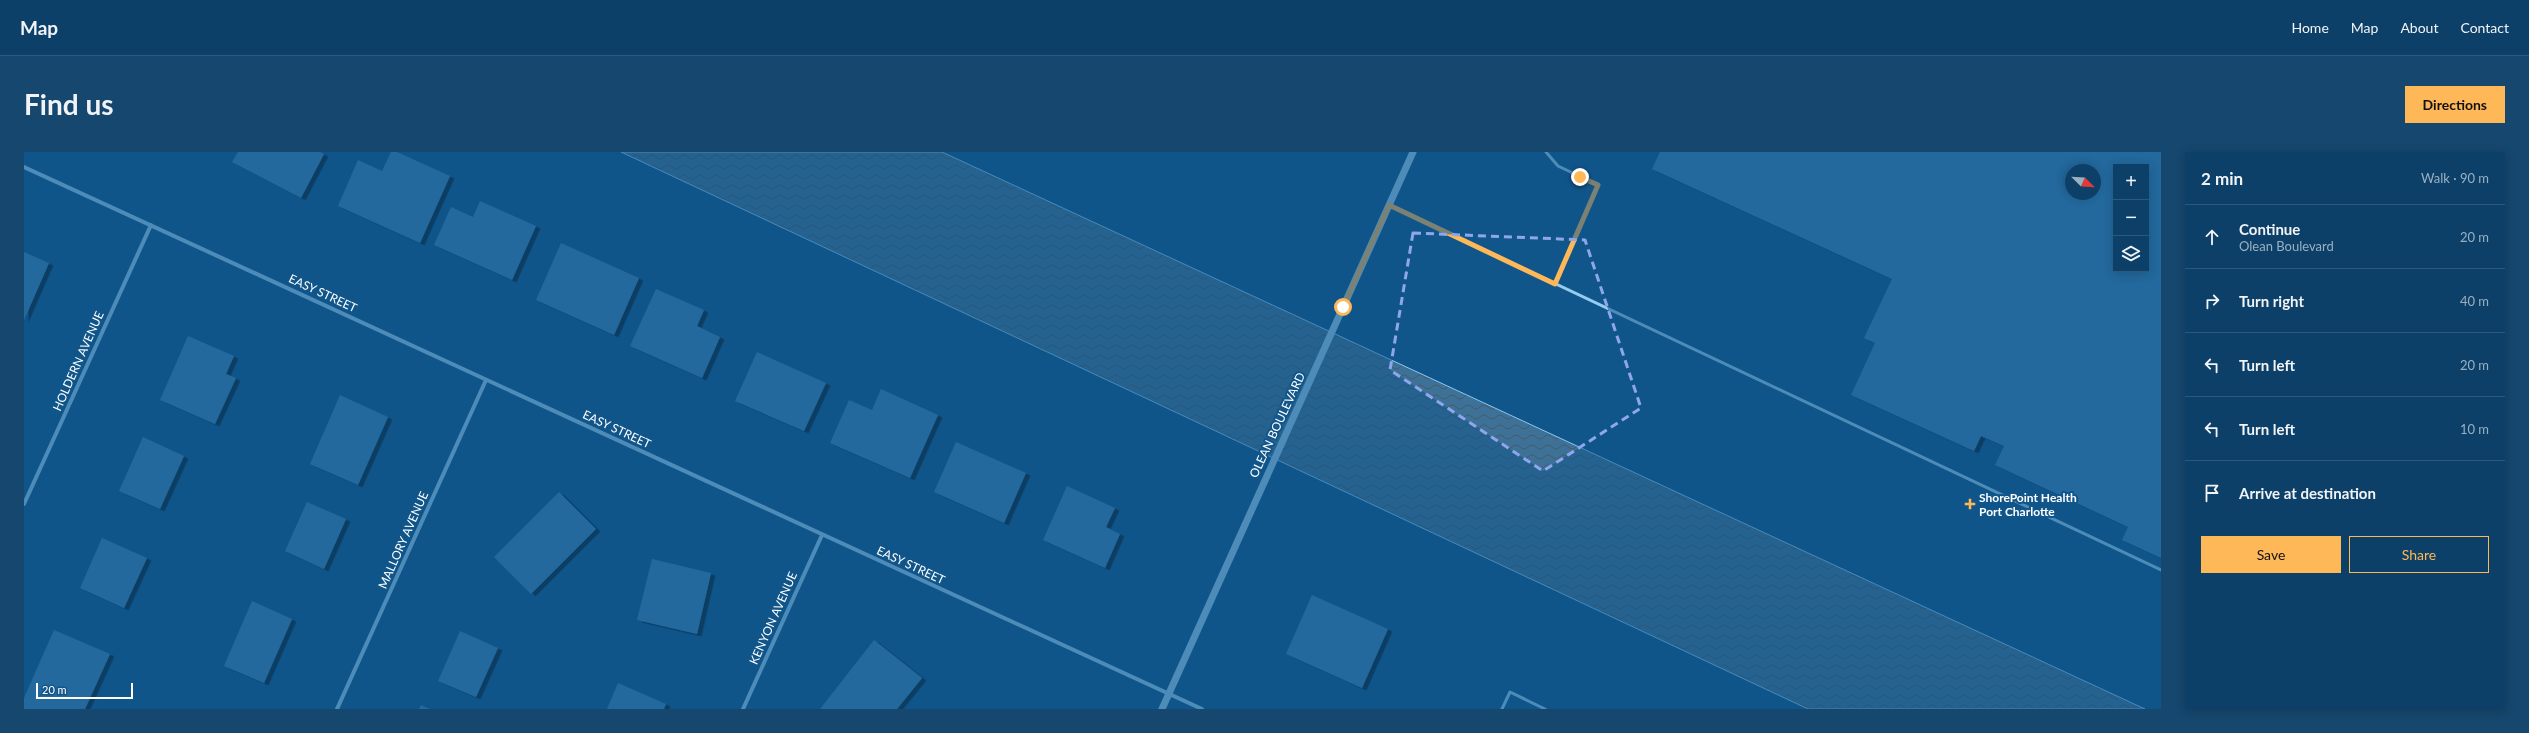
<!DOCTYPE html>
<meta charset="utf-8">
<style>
:root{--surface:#0d4068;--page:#16476e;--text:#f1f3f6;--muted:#9aafc0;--line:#2d597c;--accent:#ffb857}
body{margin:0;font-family:Lato,sans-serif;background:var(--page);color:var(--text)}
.controls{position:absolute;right:12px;top:12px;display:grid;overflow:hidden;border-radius:0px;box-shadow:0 2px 10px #0003}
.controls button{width:36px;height:36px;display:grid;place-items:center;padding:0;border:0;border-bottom:1px solid var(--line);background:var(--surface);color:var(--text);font:20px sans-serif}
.compass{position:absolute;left:2041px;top:12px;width:36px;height:36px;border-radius:50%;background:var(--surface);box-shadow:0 2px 10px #0003;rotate:114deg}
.scale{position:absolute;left:12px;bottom:10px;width:97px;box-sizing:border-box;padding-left:4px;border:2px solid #fff;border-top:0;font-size:11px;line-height:14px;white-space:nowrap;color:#fff;-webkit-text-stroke:3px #11568a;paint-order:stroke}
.stop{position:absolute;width:12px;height:12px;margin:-9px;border:3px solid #ffb857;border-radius:50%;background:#fff}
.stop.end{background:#ffb857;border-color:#fff;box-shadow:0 1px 4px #0008}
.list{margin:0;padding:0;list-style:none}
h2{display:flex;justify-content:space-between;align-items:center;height:52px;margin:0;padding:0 16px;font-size:17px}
h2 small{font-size:13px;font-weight:400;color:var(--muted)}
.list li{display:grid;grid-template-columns:26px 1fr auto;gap:12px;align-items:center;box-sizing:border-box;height:64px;padding:0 16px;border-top:1px solid var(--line)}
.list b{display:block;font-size:15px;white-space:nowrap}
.list p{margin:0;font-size:13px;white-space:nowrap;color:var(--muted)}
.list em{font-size:13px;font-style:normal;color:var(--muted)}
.actions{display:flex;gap:8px;padding:12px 16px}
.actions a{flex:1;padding:9px 0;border:1px solid var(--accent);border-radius:0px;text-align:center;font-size:14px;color:var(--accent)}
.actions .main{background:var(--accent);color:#111}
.icon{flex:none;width:22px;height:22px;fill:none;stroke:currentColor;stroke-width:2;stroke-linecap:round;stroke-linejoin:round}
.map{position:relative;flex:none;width:2137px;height:557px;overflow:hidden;border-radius:0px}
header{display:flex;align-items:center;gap:24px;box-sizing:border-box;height:56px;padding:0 20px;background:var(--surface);border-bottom:1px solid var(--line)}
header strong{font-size:19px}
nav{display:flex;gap:22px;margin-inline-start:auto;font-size:14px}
.intro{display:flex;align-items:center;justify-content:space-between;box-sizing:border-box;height:96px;padding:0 24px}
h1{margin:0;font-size:28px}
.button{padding:10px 18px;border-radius:0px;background:var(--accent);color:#111;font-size:14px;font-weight:700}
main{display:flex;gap:24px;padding:0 24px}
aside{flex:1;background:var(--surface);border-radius:0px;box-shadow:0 2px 10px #0003}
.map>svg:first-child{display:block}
</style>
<header>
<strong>Map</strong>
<nav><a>Home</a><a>Map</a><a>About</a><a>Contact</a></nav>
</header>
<div class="intro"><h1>Find us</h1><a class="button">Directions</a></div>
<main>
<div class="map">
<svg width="2137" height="557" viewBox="0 0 2137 557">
<defs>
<pattern id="water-waves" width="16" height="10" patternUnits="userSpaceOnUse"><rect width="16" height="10" fill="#3e7197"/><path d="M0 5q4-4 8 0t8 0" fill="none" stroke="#465b6a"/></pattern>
<filter id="shadow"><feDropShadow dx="4.5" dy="2.5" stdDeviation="0" flood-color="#0009"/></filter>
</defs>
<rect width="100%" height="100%" fill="#11568a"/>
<path fill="url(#water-waves)" stroke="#88c9f5" d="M597,0H918L2121,557H1784Z"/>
<path fill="#3a80b3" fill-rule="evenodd" filter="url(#shadow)" d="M214,0H296L300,2L277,46L208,10Z
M367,0H373L426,24L396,91L314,54L334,8L358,19Z
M1636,0H2137V406L2098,388L2104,375L1971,313L1980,294L1957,284L1950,299L1827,243L1851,191L1840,186L1868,127L1628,17ZM2092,15H2122V117H2092ZM2047,18H2071V42H2047Z
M456,49L512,74L488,128L410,93L427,55L449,65Z
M537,91L615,126L590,183L512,148Z
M0,100L25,111L0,168Z
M632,137L680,158L673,174L696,185L678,226L606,194Z
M164,184L210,204L202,222L212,226L191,272L136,248Z
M733,200L802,231L780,279L711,249Z
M857,237L914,263L886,326L806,291L825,248L848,258Z
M316,243L364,265L334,333L286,312Z
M119,285L160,304L136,357L95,339Z
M932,290L1002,321L980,371L910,340Z
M1043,334L1091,356L1082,375L1096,382L1081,416L1019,388Z
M535,340L572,377L507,442L470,405Z
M283,350L322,367L300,417L261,399Z
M78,386L123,406L100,456L56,436Z
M628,407L687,421L673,482L613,468Z
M1288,443L1364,477L1338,536L1262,502Z
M228,449L268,467L240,531L200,514Z
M30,478L86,502L61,557H0V546Z
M436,479L474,496L452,545L414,529Z
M850,488L898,526L873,557H796Z
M594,531L642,552L640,557H583Z
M397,553L406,557H395Z"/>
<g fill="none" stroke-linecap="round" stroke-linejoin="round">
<path stroke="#97ccf1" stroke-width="3" d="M1522,0L1534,14L1574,33L1531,132
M1365,53L2137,418
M1478,557L1486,540L1521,557"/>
<path stroke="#97ccf1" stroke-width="4" d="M0,15L1178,557
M0,352L127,73
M313,557L462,228
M719,557L798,383"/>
<path stroke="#97ccf1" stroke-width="7" d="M1138,557L1389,0"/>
</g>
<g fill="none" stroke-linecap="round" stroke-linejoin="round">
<path stroke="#ffb857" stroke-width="5" d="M1319,155L1365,53L1531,132L1574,33L1556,25"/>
</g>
<path d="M0 0H2137V557H0ZM1389,81L1561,88L1617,256L1519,319L1366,218Z" fill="#11568a" fill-opacity=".55" fill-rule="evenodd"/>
<path fill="none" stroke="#8ea6ec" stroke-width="3" stroke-dasharray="8 5" stroke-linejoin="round" d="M1389,81L1561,88L1617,256L1519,319L1366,218Z"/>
<path fill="#ffb857" stroke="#11568a" stroke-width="1.5" d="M1944 346h4v4h4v4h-4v4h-4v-4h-4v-4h4z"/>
<g text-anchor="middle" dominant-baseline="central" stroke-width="4" stroke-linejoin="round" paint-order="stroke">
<g font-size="12" fill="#fff" stroke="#11568a">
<text transform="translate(299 141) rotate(25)">EASY STREET</text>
<text transform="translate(54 209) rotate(-66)">HOLDERN AVENUE</text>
<text transform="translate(1253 273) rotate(-65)">OLEAN BOULEVARD</text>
<text transform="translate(593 277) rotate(25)">EASY STREET</text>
<text transform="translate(379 388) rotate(-66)">MALLORY AVENUE</text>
<text transform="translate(887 413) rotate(25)">EASY STREET</text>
<text transform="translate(749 466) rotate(-66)">KENYON AVENUE</text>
</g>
<g font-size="12" font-weight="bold" fill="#fff" stroke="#11568a" text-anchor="start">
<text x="1955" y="345">ShorePoint Health<tspan x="1955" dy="14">Port Charlotte</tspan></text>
</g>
</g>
</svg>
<div class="controls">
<button>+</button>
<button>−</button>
<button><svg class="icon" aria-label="layers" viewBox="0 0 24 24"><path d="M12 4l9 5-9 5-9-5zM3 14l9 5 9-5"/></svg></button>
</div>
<svg class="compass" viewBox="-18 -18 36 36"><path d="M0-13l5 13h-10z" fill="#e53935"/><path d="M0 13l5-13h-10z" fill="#9aafc0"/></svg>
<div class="scale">20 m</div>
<div class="stop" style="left:1319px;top:155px"></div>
<div class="stop end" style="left:1556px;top:25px"></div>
</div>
<aside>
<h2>2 min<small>Walk · 90 m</small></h2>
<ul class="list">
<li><svg class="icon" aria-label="ahead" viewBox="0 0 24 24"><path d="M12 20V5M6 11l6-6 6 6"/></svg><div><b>Continue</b><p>Olean Boulevard</p></div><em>20 m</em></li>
<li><svg class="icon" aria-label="right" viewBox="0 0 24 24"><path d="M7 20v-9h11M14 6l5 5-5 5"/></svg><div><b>Turn right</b></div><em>40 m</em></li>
<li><svg class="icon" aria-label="left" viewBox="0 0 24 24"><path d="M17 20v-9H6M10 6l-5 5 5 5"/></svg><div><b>Turn left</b></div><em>20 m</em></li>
<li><svg class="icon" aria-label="left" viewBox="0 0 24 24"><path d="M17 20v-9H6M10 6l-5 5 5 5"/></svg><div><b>Turn left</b></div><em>10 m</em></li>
<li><svg class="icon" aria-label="arrive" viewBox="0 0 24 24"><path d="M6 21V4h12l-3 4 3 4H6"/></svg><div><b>Arrive at destination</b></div></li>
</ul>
<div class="actions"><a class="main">Save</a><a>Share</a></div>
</aside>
</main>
